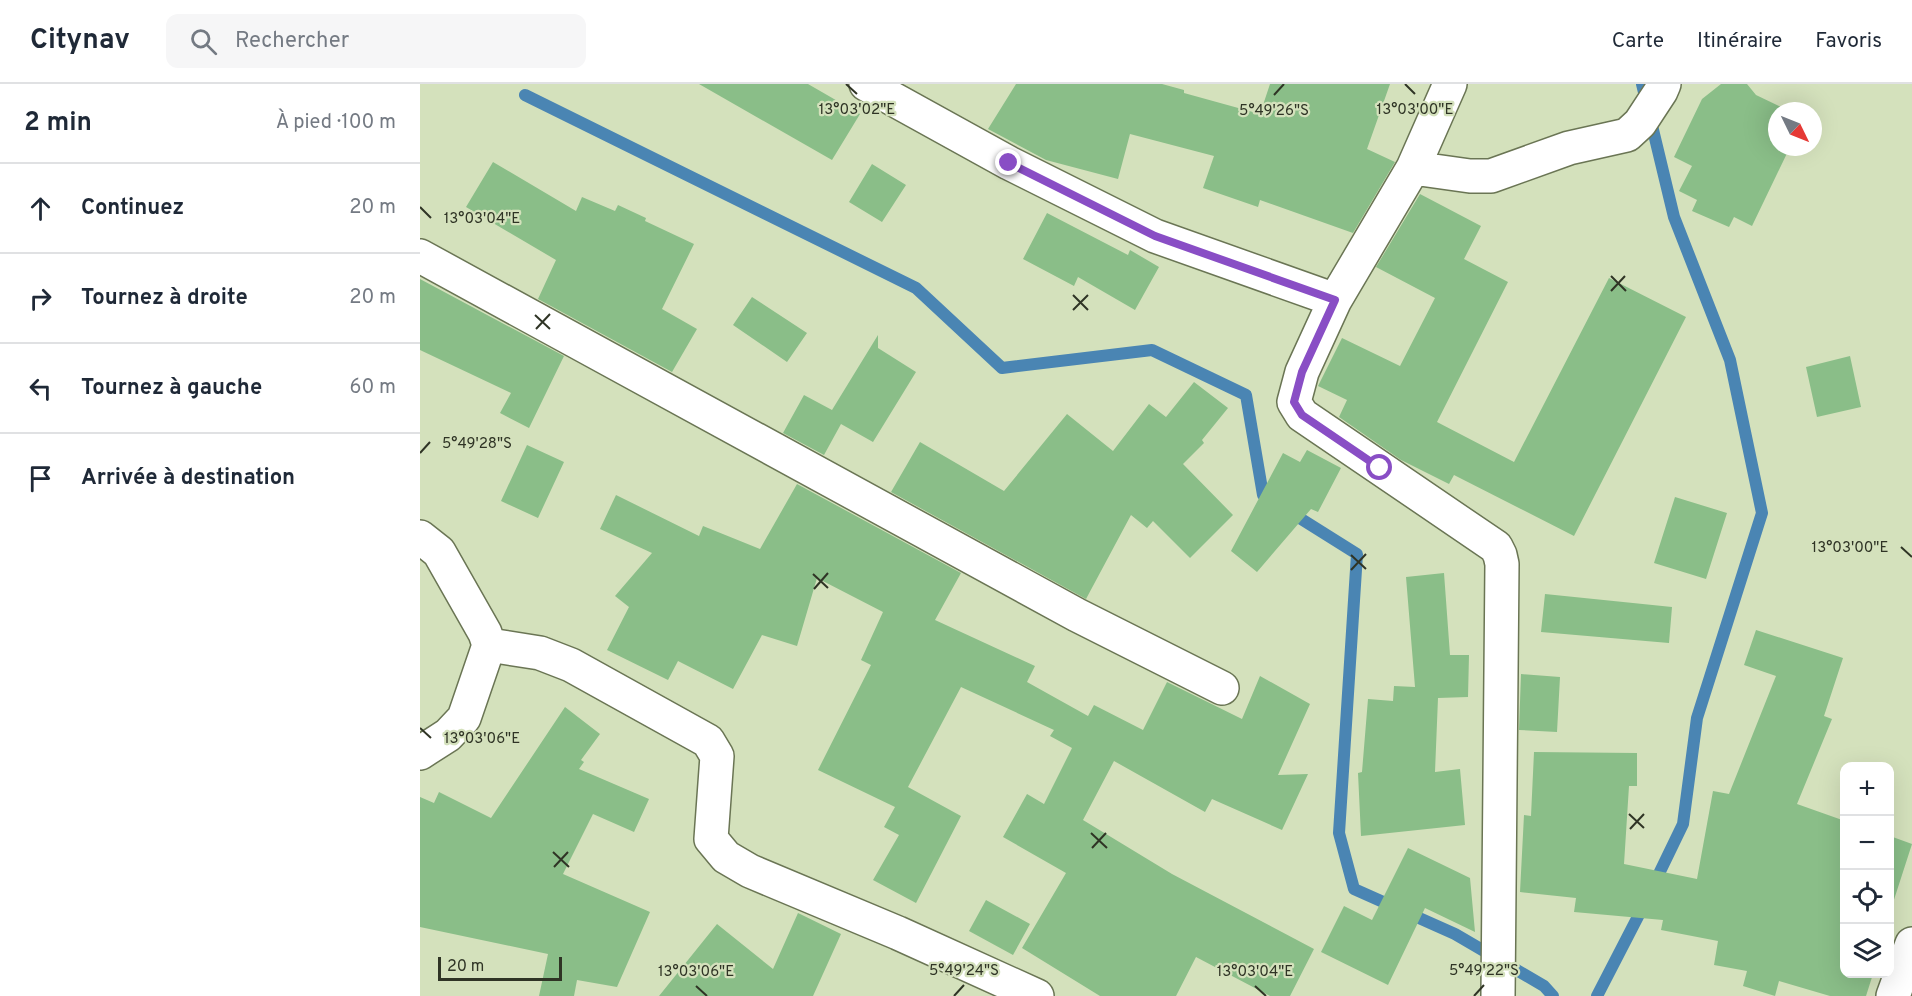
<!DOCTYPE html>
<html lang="fr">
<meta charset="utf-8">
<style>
:root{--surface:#fff;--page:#f6f6f7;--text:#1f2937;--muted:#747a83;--line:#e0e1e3}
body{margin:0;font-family:Overpass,sans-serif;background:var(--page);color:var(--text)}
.controls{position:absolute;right:18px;bottom:18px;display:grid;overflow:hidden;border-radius:12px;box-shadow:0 6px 24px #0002}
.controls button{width:54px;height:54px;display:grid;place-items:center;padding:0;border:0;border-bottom:2px solid var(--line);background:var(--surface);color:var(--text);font:30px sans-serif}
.compass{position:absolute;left:1348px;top:18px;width:54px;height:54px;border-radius:50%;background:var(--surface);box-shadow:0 6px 24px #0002;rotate:133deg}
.scale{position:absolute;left:18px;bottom:15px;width:124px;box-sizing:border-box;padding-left:6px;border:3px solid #2f3425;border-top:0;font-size:16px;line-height:21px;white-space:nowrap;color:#2f3425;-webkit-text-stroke:4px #d4e1bc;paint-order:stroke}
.stop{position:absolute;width:18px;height:18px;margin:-14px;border:4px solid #894ec5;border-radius:50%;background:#fff}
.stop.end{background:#894ec5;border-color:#fff;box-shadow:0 2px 6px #0008}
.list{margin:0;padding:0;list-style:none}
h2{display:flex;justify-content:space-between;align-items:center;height:78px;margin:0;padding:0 24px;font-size:26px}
h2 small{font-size:20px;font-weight:400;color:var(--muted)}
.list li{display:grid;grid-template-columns:39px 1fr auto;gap:18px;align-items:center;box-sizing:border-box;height:90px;padding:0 24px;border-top:2px solid var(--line)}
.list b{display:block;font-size:22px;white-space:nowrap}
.list em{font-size:20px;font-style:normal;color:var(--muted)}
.icon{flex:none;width:33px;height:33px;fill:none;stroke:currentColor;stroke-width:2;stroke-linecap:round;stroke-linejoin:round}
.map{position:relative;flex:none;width:1492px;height:912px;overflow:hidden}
header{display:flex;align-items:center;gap:36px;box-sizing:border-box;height:84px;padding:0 30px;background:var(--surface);border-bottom:2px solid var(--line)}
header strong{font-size:28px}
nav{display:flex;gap:33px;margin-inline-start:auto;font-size:21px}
.search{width:420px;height:54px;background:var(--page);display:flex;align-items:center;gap:15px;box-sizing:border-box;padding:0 21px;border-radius:12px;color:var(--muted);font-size:22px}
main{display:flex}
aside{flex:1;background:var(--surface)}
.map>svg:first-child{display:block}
</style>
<header>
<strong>Citynav</strong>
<div class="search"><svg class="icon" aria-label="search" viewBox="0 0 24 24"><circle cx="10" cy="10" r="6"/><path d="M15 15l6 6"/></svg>Rechercher</div>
<nav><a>Carte</a><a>Itinéraire</a><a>Favoris</a></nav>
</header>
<main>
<aside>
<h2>2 min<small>À pied · 100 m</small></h2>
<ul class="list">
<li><svg class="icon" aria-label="ahead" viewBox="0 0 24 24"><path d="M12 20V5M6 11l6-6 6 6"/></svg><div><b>Continuez</b></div><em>20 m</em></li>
<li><svg class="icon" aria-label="right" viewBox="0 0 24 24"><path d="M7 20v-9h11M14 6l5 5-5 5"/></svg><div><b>Tournez à droite</b></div><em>20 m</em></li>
<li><svg class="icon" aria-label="left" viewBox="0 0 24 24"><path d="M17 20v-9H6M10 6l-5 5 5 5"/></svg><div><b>Tournez à gauche</b></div><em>60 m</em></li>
<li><svg class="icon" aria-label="arrive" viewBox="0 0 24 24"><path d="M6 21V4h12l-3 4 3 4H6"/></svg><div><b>Arrivée à destination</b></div></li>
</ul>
</aside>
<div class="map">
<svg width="1492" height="912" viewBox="0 0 1492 912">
<rect width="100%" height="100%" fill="#d4e1bc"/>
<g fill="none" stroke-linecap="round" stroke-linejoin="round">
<path stroke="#4a85b3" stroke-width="12" d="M1222,0L1254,133L1310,276L1342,429L1277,634L1263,740L1234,800
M105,11L496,204L582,284L732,266L826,311L843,411L853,418
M870,428L937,470L919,749L934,805L1035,850L1124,902L1133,912
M1177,912L1225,819"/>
</g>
<path fill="#8abe88" d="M279,0H388L440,30L412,76Z
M596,0H742L764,6V9L840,30L850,0H970L947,65L975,78L933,149L840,116L838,123L783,104L794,72L710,50L698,95L626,76L568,45Z
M1301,0H1327L1336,11L1365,25H1389L1388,27H1357V63H1370L1332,142L1314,133L1309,143L1272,127L1277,116L1259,107L1272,82L1254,73L1282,15Z
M73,78L156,127L162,113L195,127L198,121L226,134L225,137L274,160L242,225L277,245L252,288L118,215L136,176L46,123Z
M452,80L486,101L462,138L429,118Z
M1000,110L1061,142L1044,175L1088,198L1017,338L1094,378L1189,194L1266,233L1154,452L1034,391L1029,400L981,376L919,333L927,316L898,302L922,254L980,282L1015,214L956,183Z
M627,129L708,171L710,166L739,183L715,226L658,193L654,202L603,175Z
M0,195L144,272L109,344L80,329L91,309L0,266Z
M332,213L387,249L367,278L313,241Z
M458,251V264L496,288L453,358L421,340L404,371L363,349L384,311L412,326Z
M1430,272L1441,323L1397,333L1386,283Z
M774,298L808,324L782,356L784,359L763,380L813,431L770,474L733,437L727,444L711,431L666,515L471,408L500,358L584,407L647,330L693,367L729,320L746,333Z
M107,361L144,378L118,434L81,417Z
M887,366L921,384L898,428L891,425L837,488L811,467L863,369L880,378Z
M377,400L541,489L515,536L615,582L607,598L668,632L674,621L723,646L747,598L822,635L840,592L890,620L858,691L888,690L862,746L792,715L785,728L694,677L663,736L752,790L894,865L870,912H850L776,873L756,912H680L602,864L646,789L583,753L607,710L624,720L652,664L630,652L634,646L541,603L488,703L541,732L496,819L453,796L479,751L464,743L475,723L398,686L451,581L441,576L463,528L397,494L377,562L342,551L313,605L258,577L248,596L187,566L209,523L195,512L232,469L180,445L196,411L279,452L283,442L340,465Z
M1255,413L1307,429L1286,495L1234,479Z
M1024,489L1030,571H1049L1048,613L1018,614L1015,688L1040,685L1045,741L941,752L938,689L942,688L948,615L973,617L974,602L995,603L986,493Z
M1125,510L1252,523L1249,559L1121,548Z
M1336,546L1423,574L1404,632L1412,635L1377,720L1425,737V890H1453L1446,912H1410L1359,897L1355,912L1323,902L1327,887L1294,881L1298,857L1241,846L1243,836L1154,828L1156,814L1100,808L1104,731L1111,732L1114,668L1217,669V702H1209L1204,780L1277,795L1293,707L1309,710L1356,592L1324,581Z
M1101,590L1140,593L1137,648L1099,646Z
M145,623L180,650L161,676L164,678L159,685L229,715L214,748L173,730L143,790L230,828L197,903L157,896L154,912H119L128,870L0,843V713L14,719L19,708L71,734Z
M1470,752L1492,760L1471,825L1473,826L1470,838Z
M988,764L1050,794L1055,848L1005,824L968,901L901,868L924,822L952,836Z
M566,816L610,840L593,871L549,847Z
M378,829L421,850L393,912H239L297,840L353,885Z"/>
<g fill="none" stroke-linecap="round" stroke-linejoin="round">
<g stroke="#6a7554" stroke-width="36">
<path id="minor" d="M446,0L589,79L735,152L915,216
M993,84L1030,0
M0,172L657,531L802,604
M0,453L19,468L65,549L69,561L44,634L28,651L0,669
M69,561L120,569L151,581L288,657L297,672L291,755L306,773L330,787L478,849L617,912
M1078,912L1082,480L1080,471L1076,463L882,331L874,318L882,288L915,216L993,84L1050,92H1071L1149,64L1207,51L1220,39L1241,7L1244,0
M1473,912L1492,860"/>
</g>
<use href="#minor" stroke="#fff" stroke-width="33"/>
</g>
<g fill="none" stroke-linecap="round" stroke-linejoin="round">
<path stroke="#894ec5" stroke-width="8" d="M589,79L735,152L915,216L882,288L874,318L882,331L960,384"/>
</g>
<path fill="none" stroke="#2f3425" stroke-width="2" d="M426,0L437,10M985,0L995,10M854,11L864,0M0,123L11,134M1191,192L1206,207M1191,207L1205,192M653,211L668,226M653,226L668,211M115,231L130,245M116,245L130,230M0,369L10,358M1481,463L1492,473M931,471L946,485M931,486L946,470M393,490L408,504M394,505L408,489M0,644L11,654M1209,730L1224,744M1210,745L1224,730M671,749L687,764M672,764L686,749M133,768L149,783M134,783L148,768M276,902L287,912M835,902L846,912M534,912L544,901M1054,912L1064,901"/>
<g font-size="15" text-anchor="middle" fill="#2f3425" stroke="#d4e1bc" stroke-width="4.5" stroke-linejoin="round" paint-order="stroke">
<text x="437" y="30">13°03'02"E</text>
<text x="995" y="30">13°03'00"E</text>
<text x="854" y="31">5°49'26"S</text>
<text x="62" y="139">13°03'04"E</text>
<text x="57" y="364">5°49'28"S</text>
<text x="1430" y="468">13°03'00"E</text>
<text x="62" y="659">13°03'06"E</text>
<text x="544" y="891">5°49'24"S</text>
<text x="1064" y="891">5°49'22"S</text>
<text x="276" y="892">13°03'06"E</text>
<text x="835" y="892">13°03'04"E</text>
</g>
</svg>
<div class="controls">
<button>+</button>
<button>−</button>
<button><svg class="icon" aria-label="locate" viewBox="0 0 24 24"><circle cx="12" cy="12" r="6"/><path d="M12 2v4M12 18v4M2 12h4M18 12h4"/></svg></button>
<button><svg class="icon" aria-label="layers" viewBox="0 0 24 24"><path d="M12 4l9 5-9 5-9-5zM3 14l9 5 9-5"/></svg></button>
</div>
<svg class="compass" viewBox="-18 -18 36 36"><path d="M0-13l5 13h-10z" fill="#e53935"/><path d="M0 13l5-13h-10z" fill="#747a83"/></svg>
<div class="scale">20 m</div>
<div class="stop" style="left:960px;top:384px"></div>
<div class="stop end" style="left:589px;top:79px"></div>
</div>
</main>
